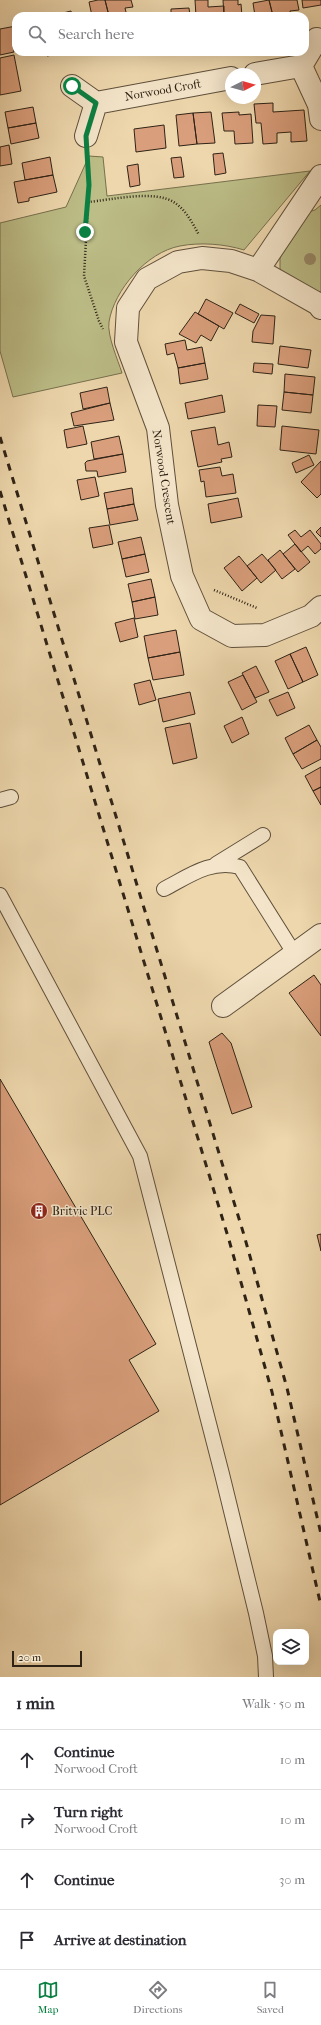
<!DOCTYPE html>
<meta charset="utf-8">
<style>
:root{--surface:#fff;--page:#f7f7f7;--text:#2b2b33;--muted:#7c7c81;--line:#e1e1e2;--accent:#0b8043}
body{margin:0;font-family:"IM FELL French Canon",serif;background:var(--page);color:var(--text)}
.controls{position:absolute;right:12px;bottom:12px;display:grid;overflow:hidden;border-radius:8px;box-shadow:0 4px 16px #0002}
.controls button{width:36px;height:36px;display:grid;place-items:center;padding:0;border:0;border-bottom:1px solid var(--line);background:var(--surface);color:var(--text);font:20px sans-serif}
.compass{position:absolute;left:225px;top:68px;width:36px;height:36px;border-radius:50%;background:var(--surface);box-shadow:0 4px 16px #0002;rotate:84deg}
.scale{position:absolute;left:12px;bottom:10px;width:70px;box-sizing:border-box;padding-left:4px;border:2px solid #2f2316;border-top:0;font-size:11px;line-height:14px;white-space:nowrap;color:#2f2316;-webkit-text-stroke:3px #f4e5ca;paint-order:stroke}
.stop{position:absolute;width:12px;height:12px;margin:-9px;border:3px solid #0b8043;border-radius:50%;background:#fff}
.stop.end{background:#0b8043;border-color:#fff;box-shadow:0 1px 4px #0008}
.list{margin:0;padding:0;list-style:none}
h2{display:flex;justify-content:space-between;align-items:center;height:52px;margin:0;padding:0 16px;font-size:17px}
h2 small{font-size:13px;font-weight:400;color:var(--muted)}
.list li{display:grid;grid-template-columns:26px 1fr auto;gap:12px;align-items:center;box-sizing:border-box;height:60px;padding:0 16px;border-top:1px solid var(--line)}
.list b{display:block;font-size:15px;white-space:nowrap}
.list p{margin:0;font-size:13px;white-space:nowrap;color:var(--muted)}
.list em{font-size:13px;font-style:normal;color:var(--muted)}
.icon{flex:none;width:22px;height:22px;fill:none;stroke:currentColor;stroke-width:2;stroke-linecap:round;stroke-linejoin:round}
.map{position:relative;flex:none;width:321px;height:1677px;overflow:hidden}
.search{position:absolute;background:var(--surface);box-shadow:0 4px 16px #0002;left:12px;right:12px;top:12px;height:44px;display:flex;align-items:center;gap:10px;box-sizing:border-box;padding:0 14px;border-radius:12px;color:var(--muted);font-size:15px}
.sheet{height:292px;background:var(--surface)}
nav{display:flex;justify-content:space-around;align-items:center;box-sizing:border-box;height:56px;border-top:1px solid var(--line);background:var(--surface);font-size:11px;color:var(--muted)}
nav a{display:grid;justify-items:center;gap:2px}
nav .on{color:var(--accent)}
.map>svg:first-child{display:block}
</style>
<div class="map">
<svg width="321" height="1677" viewBox="0 0 321 1677">
<rect width="100%" height="100%" fill="#eed7ad"/>
<filter id="stains"><feTurbulence type="fractalNoise" baseFrequency=".005" numOctaves="4"/><feColorMatrix values="0 0 0 0 .2 0 0 0 0 .09 0 0 0 0 .02 0 0 0 .5 -.17"/></filter>
<radialGradient id="worn" r=".72"><stop offset=".6" stop-color="#630" stop-opacity="0"/><stop offset="1" stop-color="#630" stop-opacity=".3"/></radialGradient>
<path fill="#bcbd87" stroke="#76704e" d="M89,156L103,157L107,196L310,171L244,250C225,244 200,242 180,246C147,252 114,290 109,322C107,336 118,360 122,373L13,397L0,351V223L66,207Z
M321,205V292L293,286L280,270V255L305,213L315,210Z"/>
<path fill="#d99e7b" stroke="#2f2316" d="M98,0H105L109,16H92L89,2Z
M105,0H131L133,7L125,8L127,16H109Z
M195,0H208V7L224,6V16H196Z
M223,0H238V5L241,4L242,16H224Z
M269,0H297L299,10L290,11L291,16H273Z
M269,0L273,16H255L253,3Z
M302,0H321V5L303,8Z
M189,8L190,16H158L157,14L171,13V9Z
M71,11L72,16H56L55,15Z
M16,26V46L13,47L14,52L0,55V29Z
M46,52H63V53L47,56Z
M14,55L21,91L0,95V58Z
M273,103V112L304,110L307,141L291,142V132L277,133V143L263,144L261,123H256L254,104Z
M33,107L36,123L8,128L5,112Z
M211,112L215,143L197,144L193,113Z
M239,112V115L251,114L253,143L235,144L234,131H224L222,113Z
M193,113L197,144L179,146L176,115Z
M36,123L39,138L11,144L8,128Z
M164,125L166,148L136,152L134,129Z
M9,145L12,164L0,166V147Z
M223,153L226,173L215,175L213,154Z
M50,157L53,175L25,180L22,163Z
M181,157L184,177L174,178L171,158Z
M138,164L140,185L130,187L127,166Z
M53,175L57,192L29,198V201L18,203L14,182Z
M206,299L233,313L224,329L198,314Z
M240,304L259,314L254,323L235,313Z
M195,312L219,326L211,341L201,335L196,343L179,334Z
M261,315L275,316L273,344L252,342L253,331Z
M185,340L187,350L202,347L205,363L178,368L174,353L167,355L165,344Z
M280,346L311,350L308,368L278,364Z
M205,363L208,379L180,384L178,368Z
M254,363L273,364L272,374L253,372Z
M285,374L315,377L313,395L284,392Z
M107,387L110,403L83,409L80,393Z
M284,392L313,395L311,413L282,410Z
M222,395L225,412L188,419L185,403Z
M110,403L114,420L74,426L71,413Z
M258,405L277,406L275,427L257,426Z
M83,426L87,444L67,448L64,430Z
M282,426L319,430L316,454L280,450Z
M215,427L218,445L229,442L232,457L221,459L222,462L198,467L191,431Z
M119,436L123,454L94,459L91,442Z
M123,454L126,472L98,477L97,471H86L85,463L87,461Z
M309,455L314,465L296,473L292,463Z
M321,461V494L317,498L301,482Z
M220,467L222,476L233,474L236,493L206,497L204,481L201,482L199,470Z
M95,477L99,496L81,500L77,480Z
M132,488L134,504L107,509L104,493Z
M238,498L242,517L211,523L208,504Z
M134,504L138,520L110,525L107,509Z
M109,525L113,544L93,548L89,528Z
M321,527V537L316,532Z
M295,530L301,537L310,530L321,544V549L315,554L308,546L301,552L288,535Z
M141,537L145,554L122,559L118,542Z
M295,544L310,562L298,572L283,554Z
M280,550L295,569L282,579L268,560Z
M145,554L149,572L126,577L122,559Z
M262,554L276,570L261,583L247,566Z
M239,556L257,578L242,591L224,568Z
M151,579L155,597L132,602L128,584Z
M155,597L158,615L135,619L132,602Z
M134,618L138,637L120,642L115,623Z
M176,630L180,652L148,658L144,636Z
M306,647L318,675L303,682L290,654Z
M180,652L184,675L153,680L148,658Z
M290,654L303,682L288,689L275,661Z
M256,666L269,692L255,698L242,673Z
M243,675L257,702L242,710L228,682Z
M150,680L156,700L139,705L134,684Z
M190,692L195,714L163,722L158,699Z
M288,692L295,708L277,716L269,700Z
M242,717L249,734L232,743L224,726Z
M190,723L197,758L173,764L165,728Z
M309,725L317,740L293,754L285,738Z
M317,740L321,747V759L302,769L293,754Z
M321,767V787L313,791L305,776Z
M321,787V805L313,791Z
M314,975L321,985V1036L289,993Z
M222,1033L231,1043L252,1107L232,1114L209,1042Z
M0,1079L156,1344L129,1360L159,1411L0,1505Z
M321,1234V1251L317,1235Z"/>
<g fill="none" stroke-linecap="round" stroke-linejoin="round">
<g stroke="#5f503c" stroke-width="16">
<path id="service" d="M0,800L11,797
M216,864L263,835
M164,889C189,876 211,859 240,867L294,953
M0,895L140,1156L222,1474L256,1613L265,1656L266,1677"/>
</g>
<g stroke="#5f503c" stroke-width="24">
<path id="minor" d="M317,39L301,66L319,105L321,119
M255,74L301,66
M72,86L96,103
M86,136L96,103L231,78
M258,270L321,176
M321,308L318,304L258,270L231,261L202,258L178,262L147,279L128,308L126,342L158,428L167,505L182,576L201,619L232,636L265,635L311,616L321,607
M223,1006L321,935"/>
</g>
<path stroke="#2f2316" stroke-width="2.5" stroke-dasharray="1 2" stroke-linecap="butt" d="M87,158L89,185L84,276L99,321L103,329
M88,202C111,200 156,189 175,203C186,210 193,224 199,235
M214,590L257,608"/>
<use href="#service" stroke="#f4e5ca" stroke-width="14"/>
<use href="#minor" stroke="#f4e5ca" stroke-width="22"/>
<path stroke="#2f2316" stroke-width="3" stroke-dasharray="7 7" stroke-linecap="butt" d="M0,437L244,1235L287,1388L321,1534
M0,491L229,1240L272,1392L321,1606"/>
</g>
<circle fill="#988969" cx="310" cy="259" r="6"/>
<g fill="none" stroke-linecap="round" stroke-linejoin="round">
<path stroke="#0b8043" stroke-width="5" d="M72,86L96,103L86,136L89,185L85,232"/>
</g>
<defs>
<g id="building-disc" transform="scale(0.9)"><circle r="9.5" fill="#8f2418" stroke="#f4e5ca"/><path d="M-4-6H4V6H1V3H-1V6H-4ZM-2.5-4.3h1.7v1.8h-1.7ZM.8-4.3h1.7v1.8H.8ZM-2.5-1h1.7V.8h-1.7ZM.8-1h1.7V.8H.8Z" fill="#fff"/></g>
</defs>
<g fill-rule="evenodd">
<use href="#building-disc" x="39" y="1211"/>
</g>
<g text-anchor="middle" dominant-baseline="central" stroke-width="3" stroke-linejoin="round" paint-order="stroke">
<g font-size="12" fill="#2f2316" stroke="#f4e5ca">
<text transform="translate(163 90) rotate(-10)">Norwood Croft</text>
<text transform="translate(164 477) rotate(81)">Norwood Crescent</text>
</g>
<g font-size="12" fill="#2f2316" stroke="#f4e5ca" text-anchor="start">
<text x="52" y="1211">Britvic PLC</text>
</g>
</g>
<rect width="100%" height="100%" filter="url(#stains)"/>
<rect width="100%" height="100%" fill="url(#worn)"/>
</svg>
<div class="controls">
<button><svg class="icon" aria-label="layers" viewBox="0 0 24 24"><path d="M12 4l9 5-9 5-9-5zM3 14l9 5 9-5"/></svg></button>
</div>
<svg class="compass" viewBox="-18 -18 36 36"><path d="M0-13l5 13h-10z" fill="#e53935"/><path d="M0 13l5-13h-10z" fill="#7c7c81"/></svg>
<div class="scale">20 m</div>
<div class="stop" style="left:72px;top:86px"></div>
<div class="stop end" style="left:85px;top:232px"></div>
<div class="search"><svg class="icon" aria-label="search" viewBox="0 0 24 24"><circle cx="10" cy="10" r="6"/><path d="M15 15l6 6"/></svg>Search here</div>
</div>
<section class="sheet">
<h2>1 min<small>Walk · 50 m</small></h2>
<ul class="list">
<li><svg class="icon" aria-label="ahead" viewBox="0 0 24 24"><path d="M12 20V5M6 11l6-6 6 6"/></svg><div><b>Continue</b><p>Norwood Croft</p></div><em>10 m</em></li>
<li><svg class="icon" aria-label="right" viewBox="0 0 24 24"><path d="M7 20v-9h11M14 6l5 5-5 5"/></svg><div><b>Turn right</b><p>Norwood Croft</p></div><em>10 m</em></li>
<li><svg class="icon" aria-label="ahead" viewBox="0 0 24 24"><path d="M12 20V5M6 11l6-6 6 6"/></svg><div><b>Continue</b></div><em>30 m</em></li>
<li><svg class="icon" aria-label="arrive" viewBox="0 0 24 24"><path d="M6 21V4h12l-3 4 3 4H6"/></svg><div><b>Arrive at destination</b></div></li>
</ul>
</section>
<nav>
<a class="on"><svg class="icon" aria-label="map" viewBox="0 0 24 24"><path d="M3 6l6-2 6 2 6-2v14l-6 2-6-2-6 2zM9 4v14M15 6v14"/></svg>Map</a>
<a><svg class="icon" aria-label="directions" viewBox="0 0 24 24"><path d="M12 3l9 9-9 9-9-9zM9 14v-3h6M13 9l2 2-2 2"/></svg>Directions</a>
<a><svg class="icon" aria-label="saved" viewBox="0 0 24 24"><path d="M7 4h10v16l-5-4-5 4z"/></svg>Saved</a>
</nav>
